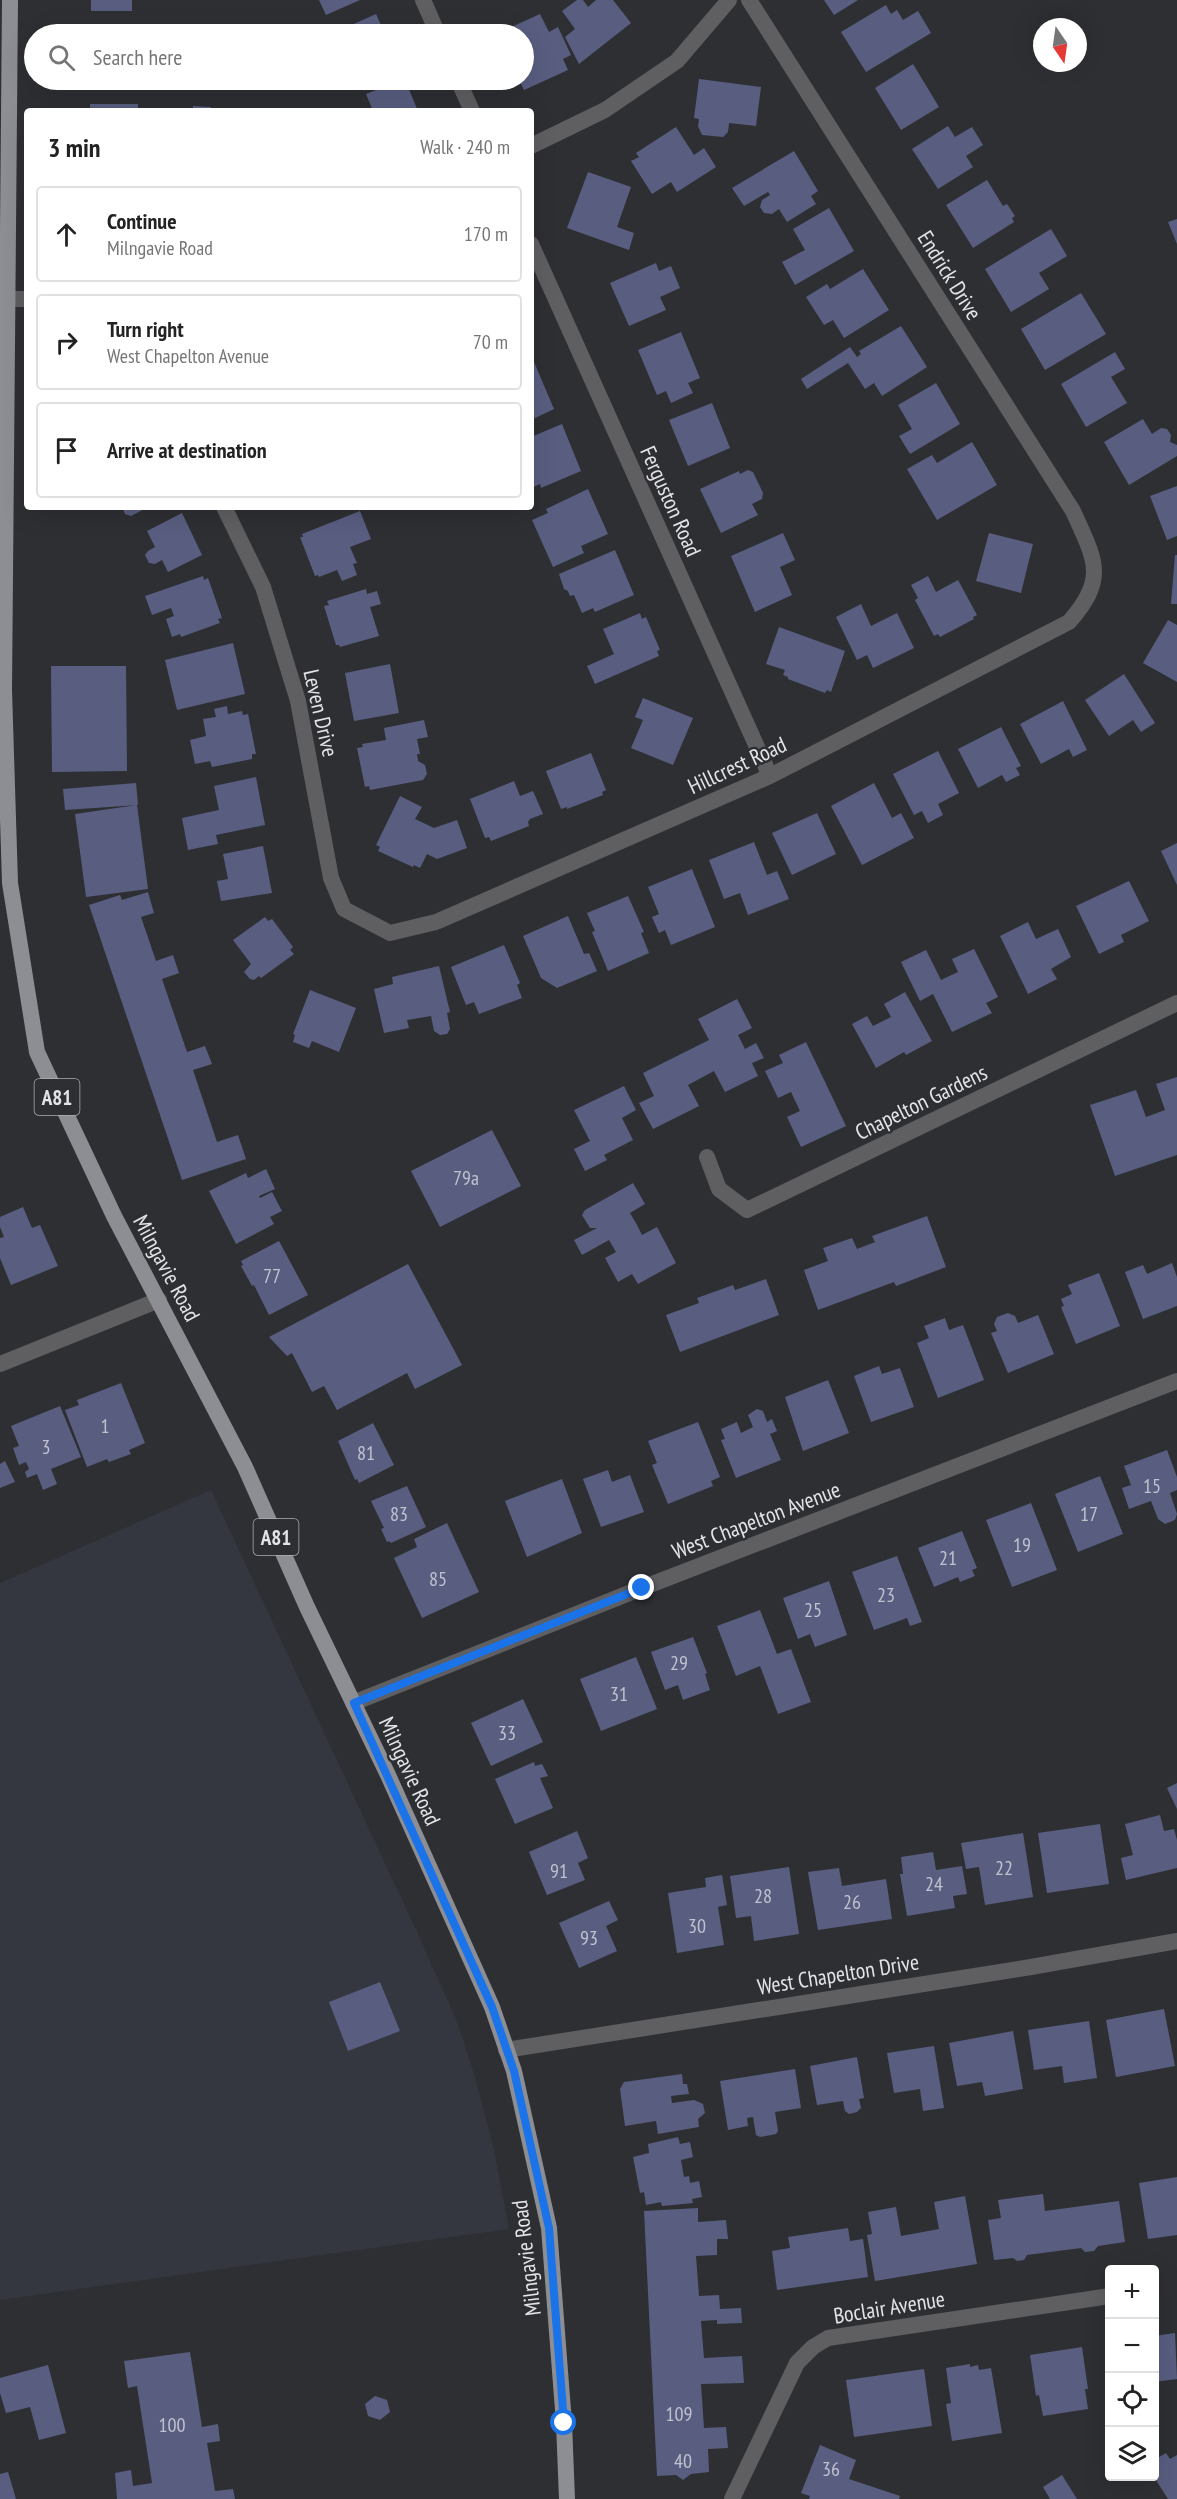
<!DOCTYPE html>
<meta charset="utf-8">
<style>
:root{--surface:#fff;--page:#f6f6f6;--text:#222;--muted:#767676;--line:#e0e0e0}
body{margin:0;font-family:"PT Sans Narrow",sans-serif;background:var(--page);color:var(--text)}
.controls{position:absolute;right:18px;bottom:18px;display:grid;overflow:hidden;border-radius:6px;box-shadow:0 6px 24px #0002}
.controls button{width:54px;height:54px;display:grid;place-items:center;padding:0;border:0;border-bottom:2px solid var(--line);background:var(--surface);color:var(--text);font:30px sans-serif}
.compass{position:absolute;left:1033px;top:18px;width:54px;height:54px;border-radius:50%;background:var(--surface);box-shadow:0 6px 24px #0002;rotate:167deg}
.stop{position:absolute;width:18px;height:18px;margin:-14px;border:4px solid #1a73e8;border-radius:50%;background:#fff}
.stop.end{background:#1a73e8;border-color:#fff;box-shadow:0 2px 6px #0008}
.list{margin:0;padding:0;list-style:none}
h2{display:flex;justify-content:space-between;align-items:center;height:78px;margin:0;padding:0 24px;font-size:26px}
h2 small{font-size:20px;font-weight:400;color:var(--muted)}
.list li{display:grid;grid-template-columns:39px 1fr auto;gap:18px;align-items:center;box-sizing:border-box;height:96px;margin:0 12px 12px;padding:0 12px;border:2px solid var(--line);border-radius:6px}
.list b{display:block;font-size:22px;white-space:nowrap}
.list p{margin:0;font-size:20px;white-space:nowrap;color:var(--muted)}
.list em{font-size:20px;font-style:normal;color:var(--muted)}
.icon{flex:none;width:33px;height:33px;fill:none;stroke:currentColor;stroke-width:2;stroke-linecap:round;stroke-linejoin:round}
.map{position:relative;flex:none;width:1177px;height:2499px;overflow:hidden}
.search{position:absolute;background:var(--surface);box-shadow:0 6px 24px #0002;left:24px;top:24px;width:510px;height:66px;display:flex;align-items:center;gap:15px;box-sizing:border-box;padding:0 21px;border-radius:33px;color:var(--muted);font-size:22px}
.panel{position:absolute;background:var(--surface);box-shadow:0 6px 24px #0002;left:24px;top:108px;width:510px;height:402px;border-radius:6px}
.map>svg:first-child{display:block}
</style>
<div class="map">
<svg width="1177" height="2499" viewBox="0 0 1177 2499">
<rect width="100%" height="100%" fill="#2e2f33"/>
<path fill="#343640" d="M211,1490L418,1934L458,2024L475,2077L494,2149L509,2229L0,2300V1583Z"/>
<path fill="#595e81" d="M91,0H132V11H91Z
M319,0H360L326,15Z
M577,0H583L588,7L596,0H613L631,23L579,64L565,37L575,29L562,11Z
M824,0H858L834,15Z
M886,5L891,14L897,10L903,20L918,11L931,33L866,72L841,32Z
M376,14L385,34H340L338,31Z
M540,14L549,32L558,27L571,55L563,59L568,70L524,90L519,80H524V34H496Z
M913,64L939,107L901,130L875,88Z
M699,79L761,87L756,126L729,123L728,132L723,137L702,135L698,126L699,119L694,118Z
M402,80H405L418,111H373L366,94Z
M90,104H138V111H90Z
M193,106L211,107V111H193Z
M948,126L955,137L972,127L983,145L966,156L973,167L938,189L912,149Z
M676,127L694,155L704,148L716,167L677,192L671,182L652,194L631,161L639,157L636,153Z
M794,151L818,191L811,196L816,204L787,222L779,209L772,214L764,213L760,207L762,200L770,195L768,192L744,206L732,188Z
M588,172L631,187L617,227L634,233L629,250L567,228Z
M987,180L1003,206L1007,204L1015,216L1012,218L1014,222L973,248L946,205Z
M829,208L854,251L795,285L782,262L805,250L793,229Z
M1177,219V244L1168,222Z
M1051,229L1067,256L1039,273L1049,289L1011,312L985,269Z
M656,263L659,271L671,266L680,288L660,297L666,310L629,326L610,283Z
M863,269L889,310L844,338L833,320L824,325L806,297L827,284L830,289Z
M1081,293L1106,334L1045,370L1021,329Z
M901,326L927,367L882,396L874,383L865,389L848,363L807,389L801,379L850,347L857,357L861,354L859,351Z
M681,332L700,378L688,383L693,393L671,403L666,391L657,395L638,350Z
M1115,352L1125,369L1111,377L1127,403L1086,427L1061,384Z
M534,362L554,409L531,420V363Z
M936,383L960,424L910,454L899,436L912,429L898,405Z
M712,403L730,448L688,466L669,420Z
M1143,419L1152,434L1161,428L1167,429L1171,435L1170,442L1177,445V456L1129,485L1104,442Z
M562,424L581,471L541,488L540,484L531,488V437Z
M972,442L997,485L937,520L907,469L932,455L937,463Z
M748,470L753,472L763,493L762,499L752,504L758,515L721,533L700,489L739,471L740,474Z
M1177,486V536L1167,540L1150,496Z
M588,489L608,534L581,546L584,553L553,567L532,520L548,513L546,509Z
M122,507H148L131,516L125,514Z
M360,511L371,539L350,547L357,563L353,564L357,575L342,581L337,570L319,577L318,575L315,576L300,537H303L302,534Z
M182,513L202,555L168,572L162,560L155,564L149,563L145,555L148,551L155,547L147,531Z
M783,533L795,560L780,567L792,595L755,612L731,556Z
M989,533L1033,544L1021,593L976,581Z
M615,550L634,595L595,612L593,608L582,613L574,595L570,596L568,591L564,589L559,574Z
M1175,555H1177V604H1171Z
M203,576L204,580L208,578L222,618L218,619L220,623L181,637L180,634L172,637L166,619L174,616L171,608L152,615L145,596Z
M928,576L936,592L958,580L977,615L973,617L974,619L940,637L938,634L934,636L915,600L918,598L911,585Z
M366,589L367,594L377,591L381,604L370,607L379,636L340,647L339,645H336L324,606L329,605L327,601Z
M861,604L871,626L897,613L914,648L873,668L867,655L857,660L836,617Z
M640,613L642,619L646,617L660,650L657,651L659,656L595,684L587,666L614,654L603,629Z
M1168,620L1177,625V682L1143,663Z
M779,627L845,651L831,692L827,690L825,693L788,679V677L783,675L785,670L766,664Z
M233,643L245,694L177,710L165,660Z
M390,664L399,713L354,721L345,673Z
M51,666H126L127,771L52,772Z
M1124,674L1155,723L1141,732L1133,720L1109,736L1085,700Z
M643,698L693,718L673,765L631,748L643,720L635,717Z
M1063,701L1087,750L1073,757L1069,749L1041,764L1020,724Z
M227,706L228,714L242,711L243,715L248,714L256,754H252V759L212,767L210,761L195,764L190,740L206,736L203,719L216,717L214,709Z
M424,720L428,737L417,739L420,754H417L418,761L425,765L427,774L423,780L370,790L369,786L365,787L357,748L363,747L362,744L386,740L384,728Z
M1001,727L1021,766L1016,768L1020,775L1006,782L1002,775L978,788L958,749Z
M938,751L959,793L938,804L943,815L928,823L922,811L914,815L893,774Z
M591,753L606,790L602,792L603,795L567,809V807L561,809L546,771Z
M256,777L265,825L216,835L218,844L188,850L182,818L219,810L214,786Z
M514,781L520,796L533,791L543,814L530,819L528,822L529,826L491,841L489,837L485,838L470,799Z
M136,783L138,805L65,810L63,789Z
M874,783L892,818L901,813L914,838L862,865L831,806Z
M400,796L422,807L415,819L434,828L457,820L467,848L437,859L427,854L420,868L414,865L413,867L378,851L380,847L376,845Z
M137,805L148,889L86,897L75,814Z
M817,813L836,854L792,875L772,833Z
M754,842L767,875L777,871L789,899L748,915L740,893L724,899L709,860Z
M1177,843V885L1161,851Z
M263,846L272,893L221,901L217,881L228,879L223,854Z
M692,869L715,927L671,945L665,930L659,933L652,917L659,914L648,887Z
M1129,881L1149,921L1121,935L1124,942L1099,954L1076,906Z
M148,892L154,913L141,917L156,961L173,955L179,973L162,979L187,1052L205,1046L212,1064L193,1070L217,1142L238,1135L246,1159L182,1180L89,905L120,895L122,900Z
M628,896L644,932L641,933L649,953L608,971L592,932L595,931L587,913Z
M568,916L584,954L589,953L597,971L557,988L541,978L523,936Z
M265,917L268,921L272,919L293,947L290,950L294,954L261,978L259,976L254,980L250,979L244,972L251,964L233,940Z
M1028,922L1036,939L1058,929L1071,957L1051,969L1057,979L1028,994L1000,936Z
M504,945L520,983L517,985L522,998L479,1014L474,1002L466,1005L451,967Z
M974,949L998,997L986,1003L992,1013L952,1032L933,994L920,1001L901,962L926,950L941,980L958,972L952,959Z
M439,966L450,1012L447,1013L450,1029L447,1034L440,1035L434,1031L431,1016L407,1020L409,1028L384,1033L374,989L393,984L392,977Z
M310,990L356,1008L339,1052L312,1041L309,1048L293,1042L295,1035L293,1034Z
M905,992L932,1041L906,1055L904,1052L876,1068L852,1024L867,1016L873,1026L891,1017L884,1004Z
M737,999L752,1028L738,1035L745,1049L756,1043L764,1058L752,1063L758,1076L725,1092L714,1071L688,1085L699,1106L653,1129L639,1103L654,1096L643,1073L709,1040L698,1019Z
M806,1042L846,1126L801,1147L787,1117L800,1111L791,1092L778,1098L765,1071L783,1063L779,1055Z
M1177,1077V1155L1115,1176L1090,1105L1136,1090L1146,1117L1165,1110L1156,1084Z
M624,1086L636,1110L622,1118L633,1140L604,1155L607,1160L585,1171L574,1149L590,1141L574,1110Z
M492,1130L521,1186L440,1227L411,1171Z
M266,1169L275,1189L259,1196L260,1198L272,1192L282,1211L270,1217L274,1224L236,1244L209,1191L246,1173L248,1178Z
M633,1183L645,1204L630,1213L637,1225L642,1235L657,1227L676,1263L638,1284L632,1274L618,1282L605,1258L616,1252L609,1240L582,1255L574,1240L597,1228H590L582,1215L585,1210Z
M23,1207L32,1228L40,1225L58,1266L11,1285L0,1258V1238L4,1237L0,1227V1217Z
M927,1216L946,1267L896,1286L894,1282L818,1310L804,1270L828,1261L823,1248L852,1238L857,1249L875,1242L872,1236Z
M279,1241L308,1295L269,1315L254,1285L252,1286L241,1266L243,1265L241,1261Z
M1172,1263L1177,1277V1306L1143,1319L1125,1272L1143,1265L1147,1274Z
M408,1264L462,1365L415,1389L407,1373L337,1410L324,1386L312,1392L292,1353L287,1356L269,1337Z
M1099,1273L1120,1326L1076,1344L1061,1307L1064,1306L1061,1299L1072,1294L1068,1285Z
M766,1279L779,1315L680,1352L666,1315L699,1303L697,1298L733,1285L735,1290Z
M1008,1313L1015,1316L1018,1323L1038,1315L1054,1354L1008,1373L991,1333L997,1331L994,1324L997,1317Z
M945,1318L949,1330L963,1325L984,1380L938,1398L917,1343L929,1338L924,1326Z
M879,1366L882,1374L900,1368L914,1407L871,1422L854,1376Z
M828,1380L849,1433L803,1451L785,1397Z
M121,1383L145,1443L129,1450L131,1454L109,1462L107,1459L87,1467L65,1410L79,1405L77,1400Z
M60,1406L81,1457L51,1469L57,1484L43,1490L37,1474L27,1478L25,1472L29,1469L26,1462L19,1465L13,1448L19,1446L11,1426Z
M757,1409L763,1411L767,1422L772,1419L777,1431L770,1434L781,1460L736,1478L721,1440L725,1439L721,1429L737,1422L741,1433L753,1427L748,1415Z
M698,1422L720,1477L711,1481L713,1486L668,1504L652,1465L657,1463L648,1441Z
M373,1423L394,1465L359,1483L357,1479L355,1480L338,1441Z
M1167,1450L1177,1477V1490L1170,1493L1177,1514L1175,1520L1165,1524L1158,1519L1151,1501L1129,1509L1122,1488L1131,1485L1124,1466Z
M5,1461L15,1482L0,1488V1464Z
M608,1470L612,1482L630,1475L644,1512L601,1527L583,1479Z
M1100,1476L1123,1534L1078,1552L1055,1494Z
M562,1479L582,1533L527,1557L505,1501Z
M407,1486L426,1527L391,1543L389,1541L387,1542L381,1529L384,1528L371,1501Z
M1031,1503L1057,1570L1012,1587L986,1520Z
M447,1523L479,1592L422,1618L394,1558L417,1547L414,1539Z
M962,1531L977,1568L972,1570L975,1576L960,1582L958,1577L934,1587L918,1548Z
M897,1556L922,1622L910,1626L907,1618L874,1630L852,1572Z
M829,1581L847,1635L815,1647L810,1634L798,1639L783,1598Z
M760,1610L777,1654L791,1649L811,1702L778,1714L760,1666L736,1676L717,1626Z
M693,1637L707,1673L705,1674L710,1690L683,1700L678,1685L665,1690L651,1652Z
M636,1657L657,1709L601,1731L580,1679Z
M523,1699L543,1742L491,1766L471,1723Z
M534,1762L535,1766L542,1764L548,1776L540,1778L553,1808L515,1824L495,1779Z
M1177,1783V1809L1167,1788Z
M1160,1815L1164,1831L1174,1829L1177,1840V1868L1126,1880L1121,1858L1133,1855L1125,1824Z
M1100,1824L1109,1884L1047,1893L1038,1833Z
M577,1831L588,1858L578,1863L585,1880L547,1895L529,1852Z
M1023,1833L1033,1897L985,1905L979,1867L966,1869L961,1843Z
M933,1852L936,1870L962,1866L967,1894L953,1896L955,1908L907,1916L900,1874H903L901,1857Z
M789,1867L799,1934L754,1941L751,1916L736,1918L730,1876Z
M839,1868L842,1886L886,1879L892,1919L818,1930L808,1872Z
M722,1875L727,1905L718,1907L724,1945L677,1953L668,1893L706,1887L705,1878Z
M609,1901L618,1920L606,1926L617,1951L579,1968L559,1923Z
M380,1982L400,2031L348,2051L329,2002Z
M1164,2009L1175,2066L1116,2077L1106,2020Z
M1089,2021L1097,2078L1064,2083L1062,2066L1034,2070L1028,2030Z
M1013,2031L1023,2089L985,2096L982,2082L957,2086L949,2043Z
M934,2046L944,2108L923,2111L920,2089L894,2093L887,2053Z
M857,2057L864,2098L859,2099L861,2108L857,2112L849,2114L845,2111L843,2101L817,2105L810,2066Z
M795,2069L801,2108L775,2112L778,2131L776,2134L760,2137L756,2135L753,2117L747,2118L748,2126L728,2130L720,2081Z
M682,2074L683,2084H687L689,2094L671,2096L672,2103L694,2100L703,2104L705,2113L698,2119L699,2127L658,2134L656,2121L625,2126L620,2089L624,2082Z
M678,2137L680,2144L690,2142L693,2157L681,2160L684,2177L689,2176L690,2183L699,2181L702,2197L692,2199L693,2203L662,2206L661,2202L646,2205L644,2192L640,2193L633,2157L649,2153L648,2144Z
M1177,2177V2235L1148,2239L1139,2183Z
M1043,2194L1045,2211L1119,2201L1125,2242L1098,2246L1094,2251L1085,2252L1081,2248L1027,2255L1024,2260L1017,2261L1013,2258L994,2260L988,2220L1001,2218L998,2200Z
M965,2196L977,2264L875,2281L867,2235L872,2234L868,2212L896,2207L901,2236L939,2229L934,2202Z
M698,2208V2222L726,2220L728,2239H717V2255L696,2256L699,2296L719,2295L720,2309L741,2308L742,2323L717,2324V2320L701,2321L704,2358L742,2356L744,2383L701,2384L704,2428L726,2427L728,2448L708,2449L709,2472L691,2474L683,2480L676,2475L657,2476L644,2211Z
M848,2228L850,2241L863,2239L868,2277L777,2290L772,2251L790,2248L788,2237Z
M1175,2333L1177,2379L1154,2382V2336Z
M1082,2347L1088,2389H1085L1088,2409L1043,2416L1039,2395L1036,2396L1030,2355Z
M190,2352L202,2427L218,2424L220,2441L207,2443L215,2491L233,2489L235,2499H117L115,2473L131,2470L133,2486L152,2483L137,2386L128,2388L124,2361Z
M970,2364V2367L978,2365L979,2370L991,2368L1002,2433L952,2441L946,2404L951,2403L946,2368Z
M48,2365L66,2433L39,2440L30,2407L6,2413L0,2393V2378Z
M924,2369L932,2426L854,2437L846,2380Z
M375,2396L387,2400L390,2412L380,2420L368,2416L365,2404Z
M820,2445L856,2460L849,2479L900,2496L899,2499H809L810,2496L801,2493Z
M1166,2453L1170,2459L1177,2455V2499H1168L1154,2477V2460Z
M8,2472L16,2499H0V2474Z
M1062,2475L1077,2499H1050L1043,2487Z"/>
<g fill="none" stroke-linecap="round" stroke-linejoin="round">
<path stroke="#5f5f62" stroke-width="16" d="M423,0L438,34
M458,80L472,111
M531,146L605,110L677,61L729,0
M531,244L770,776
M6,299H27
M224,507L263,587L298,701L331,878L344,909L390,933L436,922L770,776L1069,622C1108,578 1095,560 1073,511L749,0
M707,1157L719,1189L747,1210L1177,1003
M0,1364L159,1300
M353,1703L642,1588L1177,1381
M506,2050L1031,1967L1177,1941
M732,2499L797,2363L813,2347L828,2338L1110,2296"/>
<path stroke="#8d8e93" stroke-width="16" d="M10,0L4,690L10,883L37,1052L114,1216L245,1467L307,1607L388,1775L492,2007L514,2071L549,2228L564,2423L567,2499"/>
</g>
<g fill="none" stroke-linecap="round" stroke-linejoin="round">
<path stroke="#1a73e8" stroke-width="8" d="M564,2423L549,2228L514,2071L492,2007L354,1703L642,1588"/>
</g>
<g text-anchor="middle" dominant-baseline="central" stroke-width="5" stroke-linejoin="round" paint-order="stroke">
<g font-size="20" fill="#c1c2ce">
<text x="466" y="1178">79a</text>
<text x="272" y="1276">77</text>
<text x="105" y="1426">1</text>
<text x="46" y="1447">3</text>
<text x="366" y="1453">81</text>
<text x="1152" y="1486">15</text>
<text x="399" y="1514">83</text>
<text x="1089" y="1514">17</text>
<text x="1022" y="1545">19</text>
<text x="948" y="1558">21</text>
<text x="438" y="1579">85</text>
<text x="886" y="1595">23</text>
<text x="813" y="1610">25</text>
<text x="679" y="1663">29</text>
<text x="619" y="1694">31</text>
<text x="507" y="1733">33</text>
<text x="1004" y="1868">22</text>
<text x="559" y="1871">91</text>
<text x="934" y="1884">24</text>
<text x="763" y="1896">28</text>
<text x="852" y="1902">26</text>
<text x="697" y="1926">30</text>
<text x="589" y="1938">93</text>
<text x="679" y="2414">109</text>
<text x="172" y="2425">100</text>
<text x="683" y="2461">40</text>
<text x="831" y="2469">36</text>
</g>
<g fill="#2e2f33" stroke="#adaeb1" stroke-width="1.5">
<rect x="34.5" y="1079" width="45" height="36" rx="4.5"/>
<rect x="253.5" y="1519" width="45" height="36" rx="4.5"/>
</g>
<g font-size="21" font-weight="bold" fill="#e4e4e7">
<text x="57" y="1097">A81</text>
<text x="276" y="1537">A81</text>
</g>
<g font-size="22" fill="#e4e4e7" stroke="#2e2f33">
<text transform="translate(950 275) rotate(58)">Endrick Drive</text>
<text transform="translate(671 501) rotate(66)">Ferguston Road</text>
<text transform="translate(321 713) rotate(77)">Leven Drive</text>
<text transform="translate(737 765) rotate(-25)">Hillcrest Road</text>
<text transform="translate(921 1102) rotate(-26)">Chapelton Gardens</text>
<text transform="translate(167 1268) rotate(62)">Milngavie Road</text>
<text transform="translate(756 1520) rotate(-21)">West Chapelton Avenue</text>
<text transform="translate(410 1771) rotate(65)">Milngavie Road</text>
<text transform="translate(838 1974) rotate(-9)">West Chapelton Drive</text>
<text transform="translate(526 2258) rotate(-97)">Milngavie Road</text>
<text transform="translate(889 2307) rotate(-9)">Boclair Avenue</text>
</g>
</g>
</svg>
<div class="controls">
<button>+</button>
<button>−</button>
<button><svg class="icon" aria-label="locate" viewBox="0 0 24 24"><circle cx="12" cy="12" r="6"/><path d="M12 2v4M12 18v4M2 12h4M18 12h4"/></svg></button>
<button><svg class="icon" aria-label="layers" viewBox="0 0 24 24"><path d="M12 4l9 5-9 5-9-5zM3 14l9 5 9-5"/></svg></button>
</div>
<svg class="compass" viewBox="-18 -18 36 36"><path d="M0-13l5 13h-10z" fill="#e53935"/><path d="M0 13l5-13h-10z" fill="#767676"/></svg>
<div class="stop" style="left:564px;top:2423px"></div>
<div class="stop end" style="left:642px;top:1588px"></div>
<div class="search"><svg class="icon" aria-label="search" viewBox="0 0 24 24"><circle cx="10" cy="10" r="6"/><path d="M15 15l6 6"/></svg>Search here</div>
<section class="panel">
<h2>3 min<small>Walk · 240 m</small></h2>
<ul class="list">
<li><svg class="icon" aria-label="ahead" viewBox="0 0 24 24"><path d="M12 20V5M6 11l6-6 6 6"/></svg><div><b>Continue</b><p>Milngavie Road</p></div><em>170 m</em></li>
<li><svg class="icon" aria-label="right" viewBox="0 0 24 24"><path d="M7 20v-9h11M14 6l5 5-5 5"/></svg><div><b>Turn right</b><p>West Chapelton Avenue</p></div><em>70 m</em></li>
<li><svg class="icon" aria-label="arrive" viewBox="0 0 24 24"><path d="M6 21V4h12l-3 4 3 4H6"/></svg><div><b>Arrive at destination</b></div></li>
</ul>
</section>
</div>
